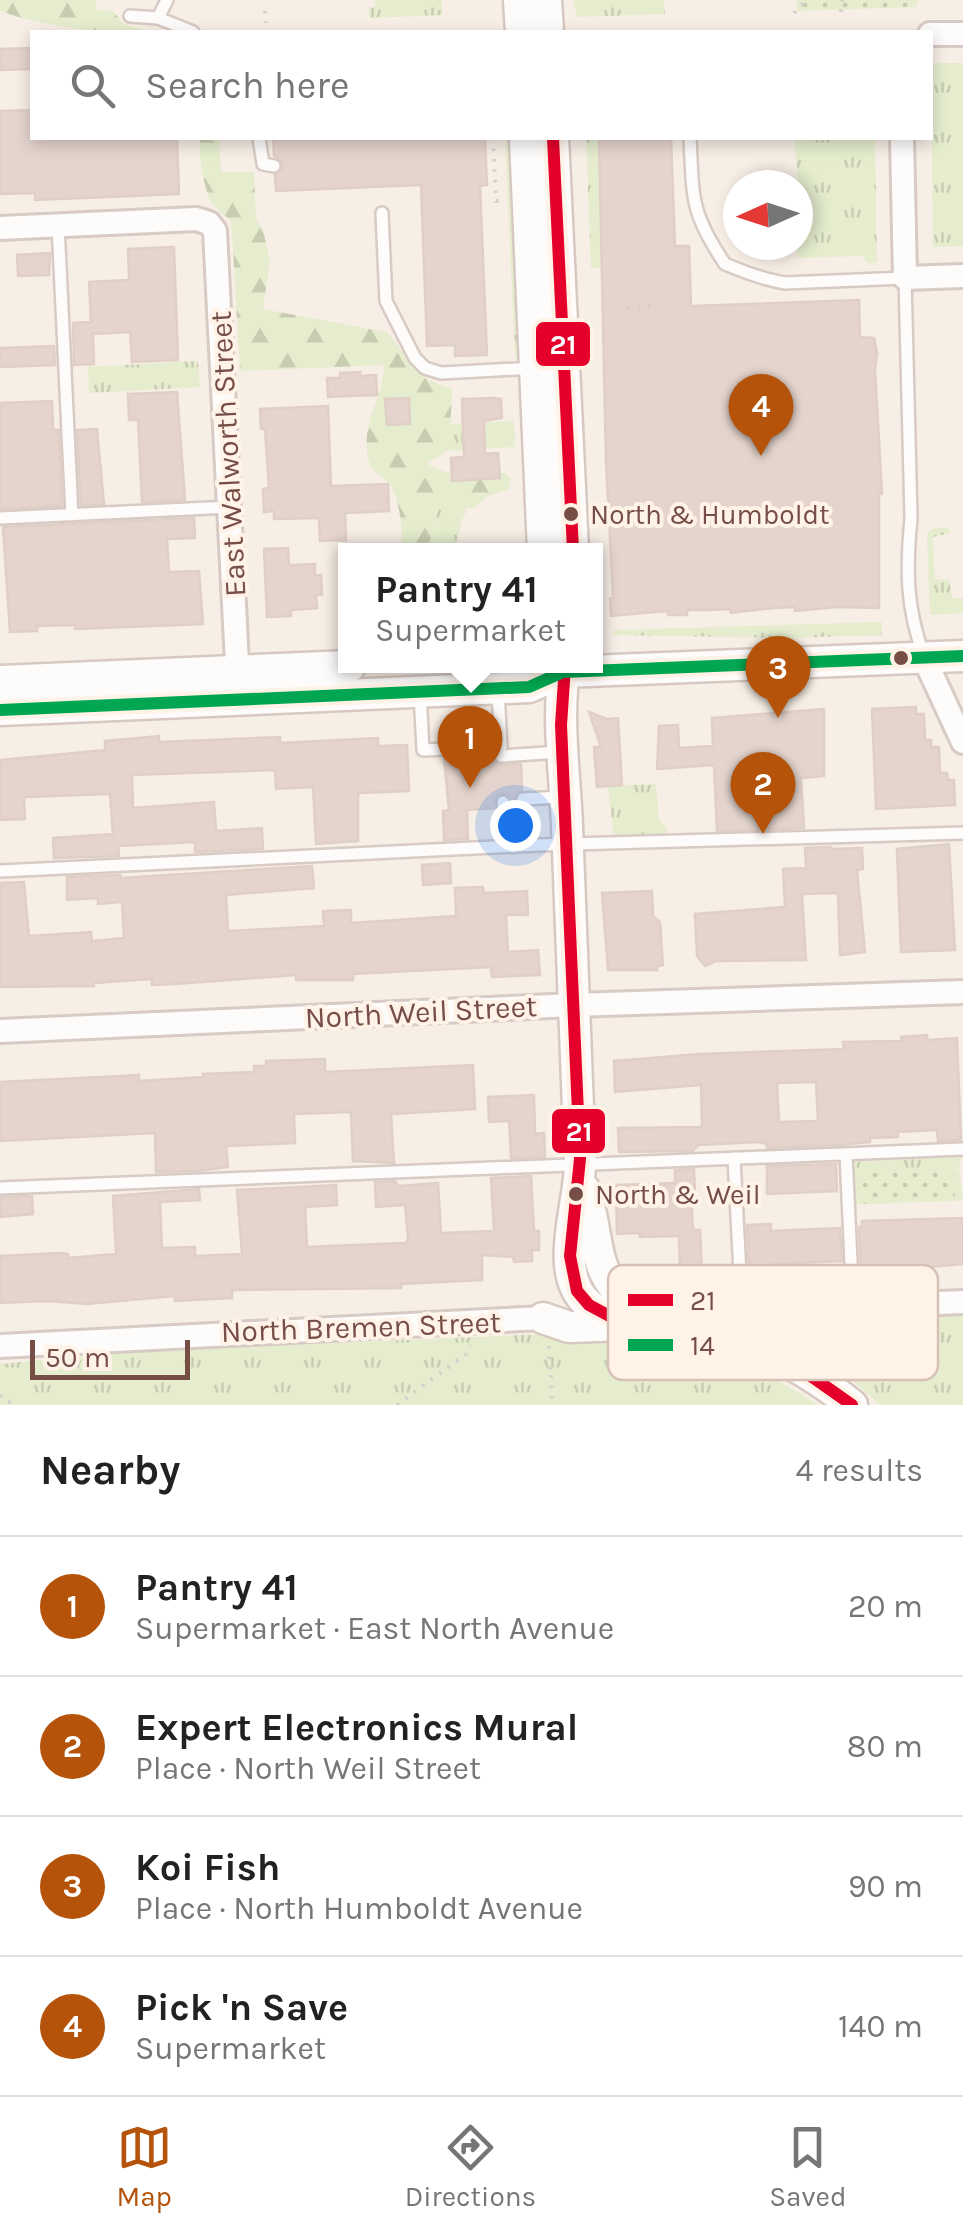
<!DOCTYPE html>
<meta charset="utf-8">
<style>
:root{--surface:#fff;--page:#f2f2f2;--text:#222;--muted:#767676;--line:#e0e0e0;--accent:#b45309}
body{margin:0;font-family:Karla,sans-serif;background:var(--page);color:var(--text)}
.compass{position:absolute;left:723px;top:170px;width:90px;height:90px;border-radius:50%;background:var(--surface);box-shadow:0 5px 15px #0003;rotate:267deg}
.scale{position:absolute;left:30px;bottom:25px;width:160px;box-sizing:border-box;padding-left:10px;border:5px solid #764e45;border-top:0;font-size:28px;line-height:35px;white-space:nowrap;color:#764e45;-webkit-text-stroke:8px #fff2e7;paint-order:stroke}
.you{position:absolute;left:515px;top:825px;width:35px;height:35px;margin:-25px;border:8px solid #fff;border-radius:50%;background:#1a73e8;box-shadow:0 0 0 15px #1a73e833}
.badge{display:grid;place-items:center;width:65px;height:65px;border-radius:50%;background:var(--accent);color:#fff;font-size:32px;font-weight:700}
.pin{position:absolute;translate:-50% -82px;filter:drop-shadow(0 2px 5px #0008)}
.pin::after{content:'';position:absolute;top:52px;width:35px;height:30px;background:inherit;clip-path:polygon(0 0,100% 0,50% 100%)}
.popup{position:absolute;left:338px;top:543px;width:265px;height:130px;box-sizing:border-box;display:grid;place-content:center;border-radius:0px;background:var(--surface);filter:drop-shadow(0 2px 8px #0005);font-size:32px;white-space:nowrap;color:var(--muted)}
.popup b{font-size:38px;color:var(--text)}
.popup::after{content:'';position:absolute;left:50%;top:100%;margin-left:-20px;border:20px solid transparent;border-top-color:var(--surface)}
.list{margin:0;padding:0;list-style:none}
h2{display:flex;justify-content:space-between;align-items:center;height:130px;margin:0;padding:0 40px;font-size:42px}
h2 small{font-size:32px;font-weight:400;color:var(--muted)}
.list li{display:grid;grid-template-columns:65px 1fr auto;gap:30px;align-items:center;box-sizing:border-box;height:140px;padding:0 40px;border-top:2px solid var(--line)}
.list b{display:block;font-size:38px;white-space:nowrap}
.list p{margin:0;font-size:32px;white-space:nowrap;color:var(--muted)}
.list em{font-size:32px;font-style:normal;color:var(--muted)}
.icon{flex:none;width:55px;height:55px;fill:none;stroke:currentColor;stroke-width:2;stroke-linecap:round;stroke-linejoin:round}
.map{position:relative;flex:none;width:963px;height:1405px;overflow:hidden}
.search{position:absolute;background:var(--surface);box-shadow:0 5px 15px #0003;left:30px;right:30px;top:30px;height:110px;display:flex;align-items:center;gap:25px;box-sizing:border-box;padding:0 35px;border-radius:0px;color:var(--muted);font-size:38px}
.sheet{height:690px;background:var(--surface)}
nav{display:flex;justify-content:space-around;align-items:center;box-sizing:border-box;height:140px;border-top:2px solid var(--line);background:var(--surface);font-size:28px;color:var(--muted)}
nav a{display:grid;justify-items:center;gap:5px}
nav .on{color:var(--accent)}
.map>svg:first-child{display:block}
</style>
<div class="map">
<svg width="963" height="1405" viewBox="0 0 963 1405">
<defs>
<pattern id="grass-tufts" width="24" height="20" patternUnits="userSpaceOnUse" patternTransform="scale(2.5)"><rect width="24" height="20" fill="#e5edce"/><path d="M3 7l-1-3M5 7V3M7 7l1-3M15 17l-1-3M17 17v-4M19 17l1-3" fill="none" stroke="#c8cdb2"/></pattern>
<pattern id="forest-firs" width="22" height="20" patternUnits="userSpaceOnUse" patternTransform="scale(2.5)"><rect width="22" height="20" fill="#e5edce"/><path d="M5 1l3.5 6h-7zM16 11l3.5 6h-7z" fill="#c8cdb2"/></pattern>
<pattern id="garden-dots" width="8" height="8" patternUnits="userSpaceOnUse" patternTransform="scale(2.5)"><rect width="8" height="8" fill="#e5edce"/><path d="M2 2h.1M6 6h.1" fill="none" stroke="#c8cdb2" stroke-width="1.8" stroke-linecap="round"/></pattern>
</defs>
<rect width="100%" height="100%" fill="#f7eee5"/>
<path fill="url(#grass-tufts)" d="M375,0H442V15L369,18V8L375,7Z
M573,0H664L665,14L577,17Z
M931,63H963V246L933,247Z
M505,138H511L521,354L515,359Z
M586,138H599L603,268H591Z
M794,138H875L877,263H867L863,256L797,258L798,185Z
M198,361L200,387L89,393L88,367Z
M514,421L515,447L445,451L450,424Z
M459,496L463,497V508L467,510C458,525 460,535 453,550H424L433,535L434,511Z
M935,528H949L951,533L933,537L935,579L949,580L952,598H963V613L930,615L927,533Z
M882,622V635L789,638L612,635L615,630Z
M656,784L659,820L667,828V836L614,838L608,786Z
M962,1157L959,1168L963,1200L955,1201L953,1171L880,1173L861,1170L863,1204H853L852,1162Z
M963,1315V1405H880L853,1381L795,1342L791,1335L795,1324L801,1322Z
M543,1334C652,1341 724,1341 818,1405H0V1364L125,1352Z"/>
<path fill="url(#forest-firs)" d="M0,0H97L95,10L113,11L123,24L151,32C101,33 48,28 0,11Z
M201,138H219L221,172H254L256,219L263,230L270,261L263,309L386,332C411,358 412,379 452,388L450,438L443,454L428,462L429,465L455,476L506,473L511,479L508,490L487,496L474,508H463V498L460,496L434,511L433,535L424,550H402C402,531 401,496 387,481C377,472 371,472 368,457C361,420 383,401 384,365L240,371L232,231L230,220C224,214 217,210 212,203C204,189 197,153 201,138Z"/>
<path fill="url(#garden-dots)" d="M797,0H918L916,7L797,11Z
M874,1169L880,1173L953,1171L955,1201L863,1204L861,1170Z"/>
<path fill="#e4d4cd" stroke="#e0cfc7" stroke-width="2.5" fill-rule="evenodd" d="M32,48V69L0,70V49Z
M32,110V138H177L179,194L35,200V193L0,194V111Z
M273,138H485L487,185L480,186L487,355L455,356V345L427,346L421,185L276,191L275,175L283,167L281,160L274,156Z
M599,138H671L675,246H689L691,306L859,300L860,337L874,338L877,353L875,370L882,494H879V608L837,607L795,611V607L773,608L731,613L730,609L708,610H687V615H668L667,611L611,616L610,598L613,597L606,461Z
M174,247L178,360L132,362L130,332L93,334L94,364L74,365L73,323L91,322L89,282L129,280L128,249Z
M50,253L49,275L18,276L17,255Z
M54,346L55,365L0,367V348Z
M360,372V376L376,375L377,395L328,397L327,378H340V373Z
M177,392L185,500L142,502L138,420H129L128,394Z
M409,398L410,424L387,425L385,399Z
M494,398L501,399L502,418L484,421L485,454L498,453L500,478L452,481L451,458L464,457L462,399Z
M52,401L53,430H59L62,506L0,509V403Z
M328,406L331,486L388,484L389,511L345,513L346,540L320,541L319,518L274,519V511L264,512L263,489L269,488L265,429H261L260,409Z
M97,429L104,504L81,505L77,430Z
M194,518L195,538L167,539L169,572L199,571L203,624L75,629V625L37,626V631L10,632L3,527Z
M288,548L289,565L315,564V576L321,575L322,595H316L317,608L291,610V616L267,617L264,549Z
M916,707V714H924L925,740H931V747H939L940,773H947L948,780H954L955,805L876,809L872,709Z
M824,709V776L801,778L804,828L717,831L714,765L657,769L659,726L678,725L679,748L713,746L712,718Z
M589,712L607,719L618,718L622,785L597,787L594,747H601Z
M489,726L490,758L498,765L521,764L522,790L515,794L514,802L508,794L501,793L495,797L494,808L467,810L468,839L444,840L443,811L449,810L444,758L453,750L451,743L443,740V729Z
M159,736V742L280,737V743L378,738V746L407,745L409,791L358,793V841L316,844L313,787L276,789L275,770L132,775L133,808L214,802L216,831L262,828L263,849L195,852V842L118,846L119,856L54,858L53,838L113,834L110,794L24,797L25,819L0,820V760L105,750V741Z
M949,844L955,950L901,952L897,849Z
M831,847L832,849L862,848L863,869L857,870L865,952L840,955L838,893L802,894L806,960L716,961L705,966L697,956L695,914L785,907L783,869L806,868L805,848Z
M450,863L451,883L423,885L422,865Z
M312,866L314,888L226,895L228,931L324,926L323,911L351,910V923L456,916L455,888L483,887L484,893L527,891L528,915H506L508,952L538,950L540,975L492,977L491,967L353,974V980H296V975L175,984L152,985V979L94,983V986L0,987V883L24,882L29,936L91,932L92,941L124,938L122,902L98,904V898L67,900V877L120,875V878Z
M652,891L653,916L660,922L663,965L656,967L657,970H608L602,893Z
M927,1035V1040L957,1038L961,1140L938,1141L937,1130L898,1132V1137L870,1138V1142L838,1145L767,1148V1144L758,1142L698,1145L693,1151L619,1152L618,1128L702,1127L701,1085L615,1092L614,1061L700,1054L844,1049L843,1042L902,1041L901,1037ZM816,1082L818,1121L779,1122L777,1083Z
M325,1059V1072L473,1065L475,1109L391,1114L394,1163L353,1161L351,1112L294,1114L295,1143L226,1146L228,1167L198,1171L156,1172L155,1133L0,1141V1082L139,1075V1081L204,1077L203,1074L254,1072V1066H266V1061Z
M534,1095L535,1134L544,1133L545,1157L511,1158L509,1121L489,1122L488,1097Z
M836,1164L837,1191L767,1194V1166Z
M694,1169L695,1194H691L693,1230H700L702,1275H680L679,1236L640,1237V1233L617,1234L616,1185L675,1183V1170Z
M531,1176L534,1231H539V1250H532V1261L514,1262L513,1257L482,1255V1280L401,1284V1288L232,1290V1298L175,1301L174,1296L87,1304L48,1301L0,1303V1256L60,1253L68,1254V1258L116,1254L113,1196L199,1189L200,1200L160,1202L162,1248L195,1247V1256L242,1254L237,1190L336,1185L337,1205L305,1207L307,1247L378,1244L406,1243L408,1239L405,1205L376,1207L375,1182L395,1181L398,1186L438,1183L441,1233L494,1231L491,1178Z
M32,1196L33,1214L0,1217V1197Z
M963,1218V1264L884,1271V1275L861,1276L859,1227H862V1221Z
M771,1224V1231L840,1228L842,1261L773,1264V1270L749,1272L747,1225Z"/>
<g fill="none" stroke-linecap="round" stroke-linejoin="round">
<g stroke="#d8cac4" stroke-width="16">
<path id="lane" d="M130,16L158,18L193,32
M158,18L167,0
M259,138L263,164L274,166
M690,138C693,198 690,212 725,264C744,272 765,280 785,283L905,278L911,518C906,569 906,608 924,656
M382,213L386,301L415,358L425,368L441,373L535,368
M58,225L72,515
M0,518L230,507
M498,691L501,747
M420,692L423,750L444,749
M501,756L560,752
M523,799L562,797
M503,802C504,819 512,830 513,847
M0,871L538,845L963,833
M846,1154L853,1306
M734,1158L740,1274
M0,1188L963,1149"/>
</g>
<g stroke="#d8cac4" stroke-width="28">
<path id="street" d="M930,34H963
M902,138L905,278L963,276
M0,228L196,219L209,223L215,231L238,683
M924,658L963,742
M0,1031L574,1005L963,992
M0,1346L543,1318
M769,1351L781,1318L793,1309L963,1302"/>
</g>
<g stroke="#d7c9c2" stroke-width="35">
<path id="secondary" d="M519,0L521,32
M546,0L548,32
M525,138L543,550
M553,138L573,550
M565,666C556,716 565,774 567,825C571,936 576,1048 580,1159C582,1202 550,1272 589,1305C621,1333 665,1319 705,1329C760,1343 808,1370 852,1405
M0,681L350,666
M0,710L529,687L563,672L963,656
M585,1190C605,1259 586,1275 654,1321
M543,1318L569,1327L623,1325"/>
</g>
<path stroke="#d9ceca" stroke-width="4" stroke-dasharray="2.5 8" stroke-linecap="butt" d="M265,11L266,23
M841,12L842,0
M794,13L806,0
M493,138L496,201H501
M627,308L658,305
M549,1346L550,1371
M551,1375L552,1405
M0,1395L13,1405
M397,1405L466,1354L470,1345"/>
<use href="#lane" stroke="#fefcfb" stroke-width="11"/>
<use href="#street" stroke="#fefcfb" stroke-width="22"/>
<use href="#secondary" stroke="#fefcfb" stroke-width="30"/>
<g stroke="#fff2e7" stroke-width="20">
<path id="bus-1" d="M553,138L573,550
M565,666L561,725L580,1159L570,1256L577,1291L589,1305L615,1319L690,1326L745,1342L801,1369L852,1405"/>
</g>
<g stroke="#fff2e7" stroke-width="20">
<path id="bus-2" d="M0,710L529,687L563,672L963,656"/>
</g>
<use href="#bus-1" stroke="#e4002b" stroke-width="12"/>
<use href="#bus-2" stroke="#00a651" stroke-width="12"/>
</g>
<g fill="#764e45" stroke="#fff2e7" stroke-width="4">
<circle cx="571" cy="514" r="9"/>
<circle cx="901" cy="658" r="9"/>
<circle cx="576" cy="1194" r="9"/>
</g>
<g text-anchor="middle" dominant-baseline="central" stroke-width="8" stroke-linejoin="round" paint-order="stroke">
<g font-size="28" fill="#764e45" stroke="#fff2e7" text-anchor="start">
<text x="590" y="514">North &amp; Humboldt</text>
<text x="595" y="1194">North &amp; Weil</text>
</g>
<g font-size="30" fill="#764e45" stroke="#fff2e7">
<text transform="translate(228 454) rotate(-93)">East Walworth Street</text>
<text transform="translate(421 1012) rotate(-3)">North Weil Street</text>
<text transform="translate(361 1327) rotate(-2)">North Bremen Street</text>
</g>
</g>
<rect x="608" y="1265" width="330" height="115" rx="15" fill="#fff2e7" stroke="#d6c1b6" stroke-width="2.5"/>
<rect x="628" y="1294" width="45" height="12" fill="#e4002b"/>
<rect x="628" y="1339" width="45" height="12" fill="#00a651"/>
<g font-size="28" fill="#764e45">
<text x="690" y="1310">21</text>
<text x="690" y="1355">14</text>
</g>
<g stroke="#fff2e7" stroke-width="4">
<rect x="534" y="320" width="58" height="48" rx="10" fill="#e4002b"/>
<rect x="550" y="1107" width="57" height="48" rx="10" fill="#e4002b"/>
</g>
<g font-size="28" text-anchor="middle" font-weight="bold" fill="#fff">
<text x="563" y="354">21</text>
<text x="579" y="1141">21</text>
</g>
</svg>
<svg class="compass" viewBox="-18 -18 36 36"><path d="M0-13l5 13h-10z" fill="#e53935"/><path d="M0 13l5-13h-10z" fill="#767676"/></svg>
<div class="scale">50 m</div>
<div class="you"></div>
<div class="pin badge" style="left:470px;top:788px">1</div>
<div class="popup"><b>Pantry 41</b>Supermarket</div>
<div class="pin badge" style="left:763px;top:834px">2</div>
<div class="pin badge" style="left:778px;top:718px">3</div>
<div class="pin badge" style="left:761px;top:456px">4</div>
<div class="search"><svg class="icon" aria-label="search" viewBox="0 0 24 24"><circle cx="10" cy="10" r="6"/><path d="M15 15l6 6"/></svg>Search here</div>
</div>
<section class="sheet">
<h2>Nearby<small>4 results</small></h2>
<ul class="list">
<li><span class="badge">1</span><div><b>Pantry 41</b><p>Supermarket · East North Avenue</p></div><em>20 m</em></li>
<li><span class="badge">2</span><div><b>Expert Electronics Mural</b><p>Place · North Weil Street</p></div><em>80 m</em></li>
<li><span class="badge">3</span><div><b>Koi Fish</b><p>Place · North Humboldt Avenue</p></div><em>90 m</em></li>
<li><span class="badge">4</span><div><b>Pick 'n Save</b><p>Supermarket</p></div><em>140 m</em></li>
</ul>
</section>
<nav>
<a class="on"><svg class="icon" aria-label="map" viewBox="0 0 24 24"><path d="M3 6l6-2 6 2 6-2v14l-6 2-6-2-6 2zM9 4v14M15 6v14"/></svg>Map</a>
<a><svg class="icon" aria-label="directions" viewBox="0 0 24 24"><path d="M12 3l9 9-9 9-9-9zM9 14v-3h6M13 9l2 2-2 2"/></svg>Directions</a>
<a><svg class="icon" aria-label="saved" viewBox="0 0 24 24"><path d="M7 4h10v16l-5-4-5 4z"/></svg>Saved</a>
</nav>
